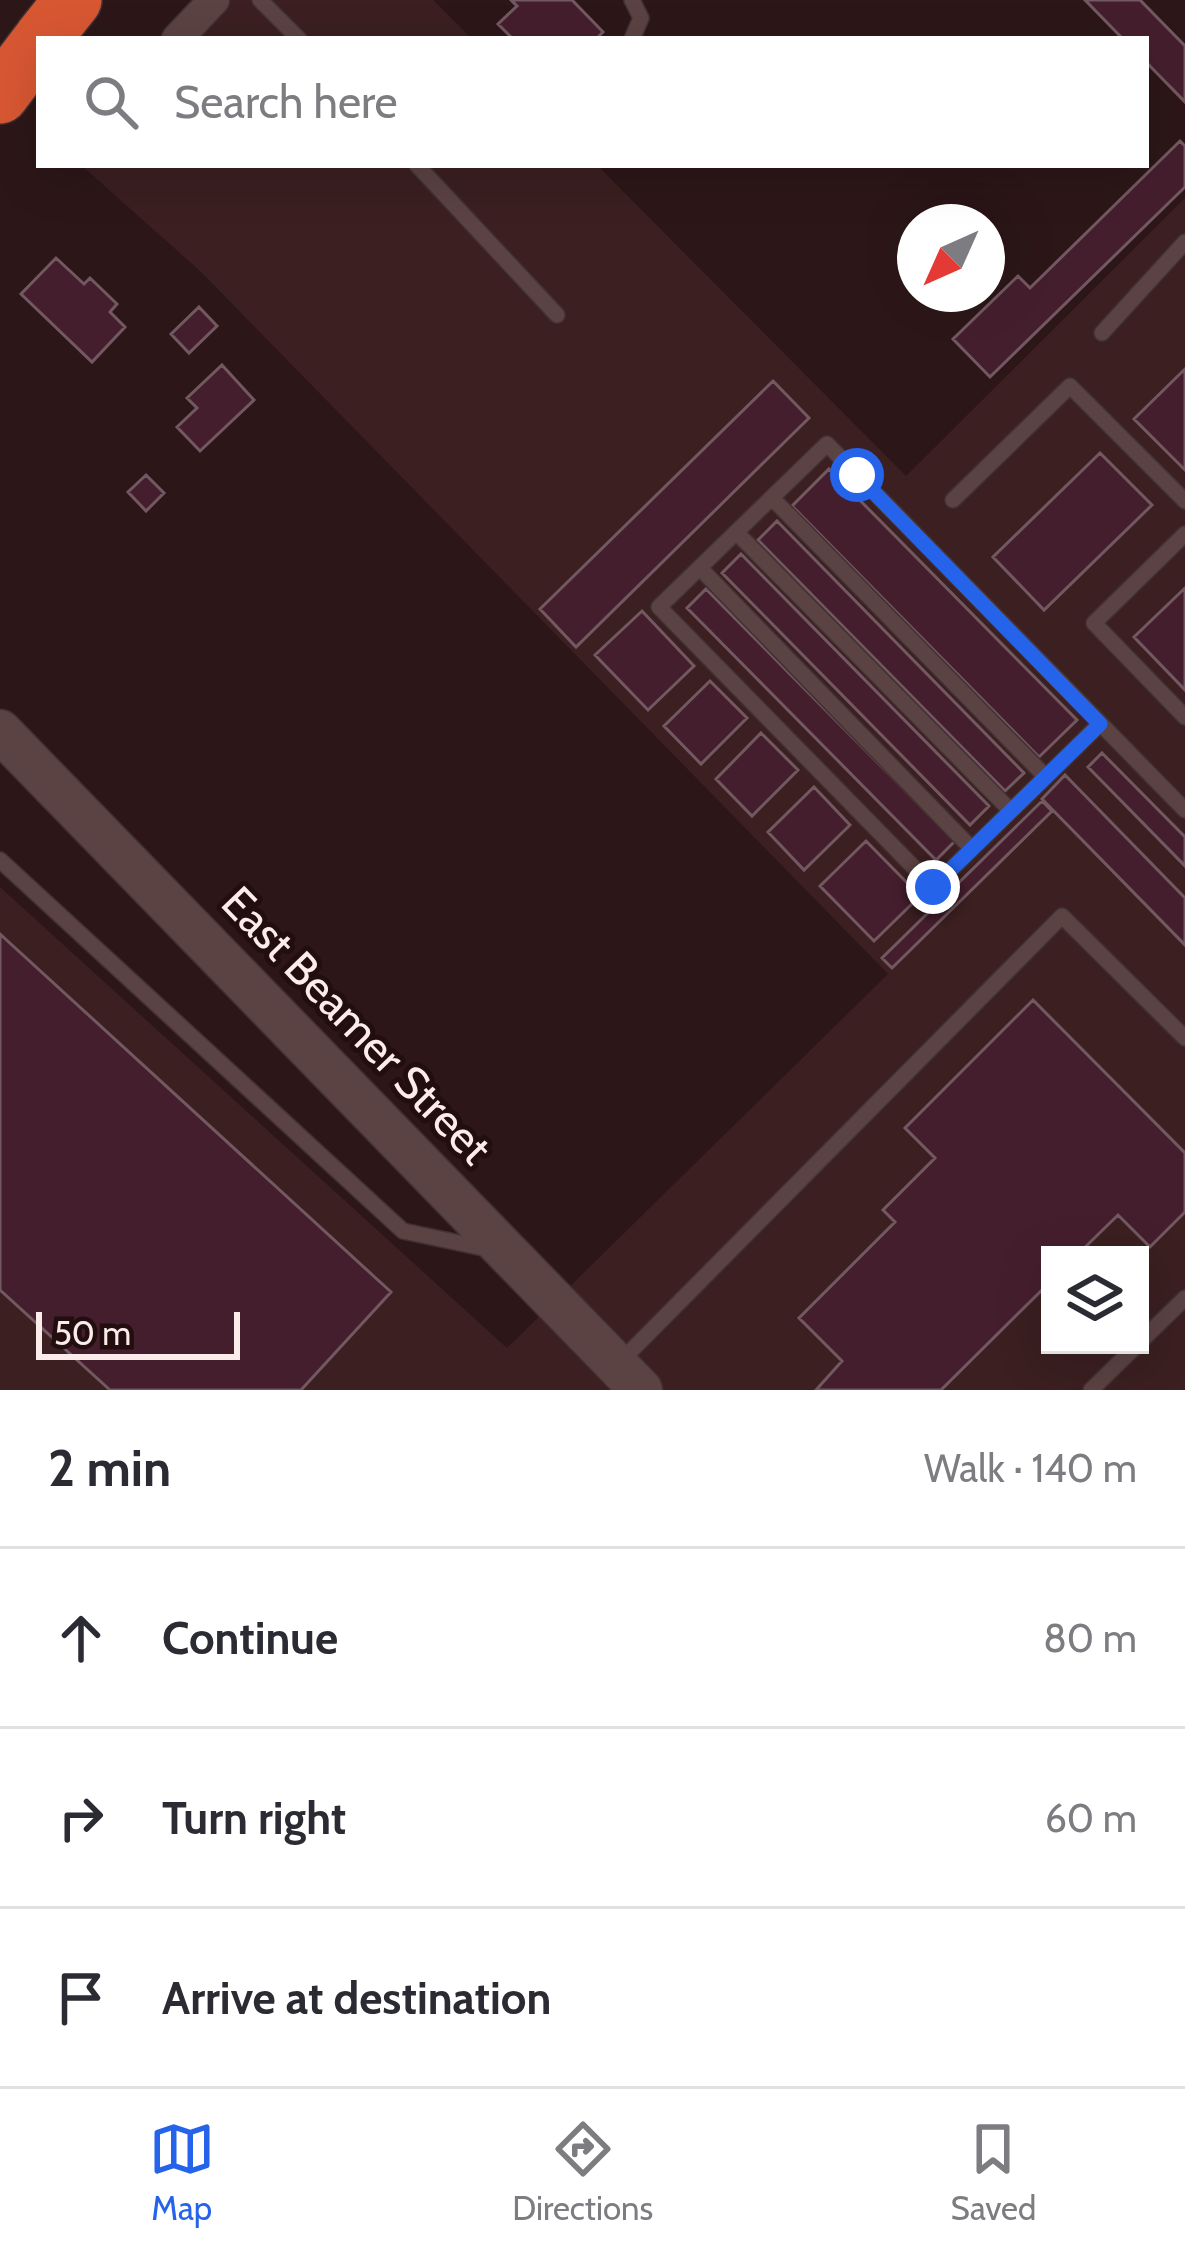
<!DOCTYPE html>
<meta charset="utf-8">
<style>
:root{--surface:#fff;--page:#f2f2f3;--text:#2b2b33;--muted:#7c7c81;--line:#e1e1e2;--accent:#2563eb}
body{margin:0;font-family:Cabin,sans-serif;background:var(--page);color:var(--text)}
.controls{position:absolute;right:36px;bottom:36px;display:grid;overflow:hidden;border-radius:0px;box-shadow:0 12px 48px #0002}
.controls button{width:108px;height:108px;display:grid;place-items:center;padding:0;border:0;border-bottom:3px solid var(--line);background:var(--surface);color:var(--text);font:60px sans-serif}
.compass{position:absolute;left:897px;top:204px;width:108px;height:108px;border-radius:50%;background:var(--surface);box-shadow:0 12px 48px #0002;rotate:225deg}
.scale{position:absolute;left:36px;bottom:30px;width:204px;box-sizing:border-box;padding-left:12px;border:6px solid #fbebeb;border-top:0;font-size:33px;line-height:42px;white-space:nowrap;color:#fbebeb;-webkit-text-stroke:9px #220d0f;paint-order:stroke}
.stop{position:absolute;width:36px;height:36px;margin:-27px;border:9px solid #2563eb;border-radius:50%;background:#fff}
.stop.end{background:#2563eb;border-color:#fff;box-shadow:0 3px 12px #0008}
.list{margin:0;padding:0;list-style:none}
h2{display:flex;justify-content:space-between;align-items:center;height:156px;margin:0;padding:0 48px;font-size:51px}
h2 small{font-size:39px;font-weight:400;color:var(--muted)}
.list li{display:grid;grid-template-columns:78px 1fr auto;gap:36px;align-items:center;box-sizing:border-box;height:180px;padding:0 48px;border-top:3px solid var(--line)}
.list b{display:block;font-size:45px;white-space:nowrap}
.list em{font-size:39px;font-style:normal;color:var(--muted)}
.icon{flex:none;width:66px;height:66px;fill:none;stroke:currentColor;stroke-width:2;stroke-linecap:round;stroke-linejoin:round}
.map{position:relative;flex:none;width:1185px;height:1390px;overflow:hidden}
.search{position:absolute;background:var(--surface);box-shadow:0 12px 48px #0002;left:36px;right:36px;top:36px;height:132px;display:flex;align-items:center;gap:30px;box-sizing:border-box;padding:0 42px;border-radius:0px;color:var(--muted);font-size:45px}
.sheet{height:696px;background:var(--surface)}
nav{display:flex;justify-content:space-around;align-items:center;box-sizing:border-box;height:168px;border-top:3px solid var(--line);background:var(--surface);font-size:33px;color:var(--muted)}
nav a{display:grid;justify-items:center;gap:6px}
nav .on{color:var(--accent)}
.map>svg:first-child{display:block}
</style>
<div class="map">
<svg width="1185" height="1390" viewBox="0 0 1185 1390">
<rect width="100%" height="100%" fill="#2c1618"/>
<path fill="#3b1f21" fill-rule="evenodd" d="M226,0H433L472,39H187Z
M81,165H597L906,476L1185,198V1390H0V887L507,1348L888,974L200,271ZM1050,1255H1140V1345H1050Z"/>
<path fill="#451e2d" stroke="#725861" stroke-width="3" d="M511,0H572L603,32L596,39H513L498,24L517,6Z
M1085,0H1140L1185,46V102L1146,62V39H1123Z
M1180,141L1185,146V187L990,377L953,339L1018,276L1030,288Z
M56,258L84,284L90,278L117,304L110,312L125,327L92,362L21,294Z
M199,307L217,326L189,353L171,334Z
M222,365L254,400L200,451L177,427L197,408L187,398Z
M1185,369V470L1134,419Z
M773,381L809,418L576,647L540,609Z
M1100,453L1152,505L1044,610L993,557Z
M829,469L1077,720L1039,757L792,506Z
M146,475L164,493L146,511L128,492Z
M777,521L1024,773L1005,791L758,540Z
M741,554L989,806L970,825L722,573Z
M1185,588V690L1134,637Z
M706,589L955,841L936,860L687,608Z
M642,611L694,666L648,710L595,655Z
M710,681L747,718L701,764L664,726Z
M761,733L798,770L752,816L716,779Z
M1102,753L1185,837V866L1088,767Z
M1065,775L1185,898V945L1042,799Z
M814,787L850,825L804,870L768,832Z
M1042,801L1052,811L892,968L882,958Z
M866,841L920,896L874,941L820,886Z
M0,934L391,1292L301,1390H110L0,1290Z
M1033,1000L1185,1153V1212L1150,1247L1118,1215L1077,1255H1050V1282L941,1390H816L842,1361L799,1318L895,1222L883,1210L935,1158L905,1128Z"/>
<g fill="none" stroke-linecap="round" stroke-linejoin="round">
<g stroke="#413132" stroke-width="18">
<path id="lane" d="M260,0L299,39
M632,39L641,18L632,0
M417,165L557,315
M1102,333L1185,242
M772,498L1046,777
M953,500L1070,386L1185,501
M736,532L1011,811
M1185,534L1094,623L1185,717
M700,568L972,849
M1100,724L933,887L659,607L827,444L1185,810
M0,860L403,1231L488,1249
M1140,1342L1185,1298
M620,1362L1062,916L1185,1038
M1091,1390L1137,1345"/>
</g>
<g stroke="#413132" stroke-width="33">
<path id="street" d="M177,39L214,0"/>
</g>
<g stroke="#413132" stroke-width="45">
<path id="secondary" d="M0,731L641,1390"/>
</g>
<g stroke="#413132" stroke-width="60">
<path id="highway" d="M42,39L73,0
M0,95L39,43"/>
</g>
<use href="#lane" stroke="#5b4243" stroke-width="15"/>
<use href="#street" stroke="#5b4243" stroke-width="30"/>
<use href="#secondary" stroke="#5b4243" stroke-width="42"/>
<use href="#highway" stroke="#d85733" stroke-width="57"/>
</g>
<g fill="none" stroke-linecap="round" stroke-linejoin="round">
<path stroke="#2563eb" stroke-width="15" d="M857,475L1100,724L933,887"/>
</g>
<g text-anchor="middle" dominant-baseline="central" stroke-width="10" stroke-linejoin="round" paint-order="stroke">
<g font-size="45" fill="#fbebeb" stroke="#220d0f">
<text transform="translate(357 1025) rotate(46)">East Beamer Street</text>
</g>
</g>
</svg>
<div class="controls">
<button><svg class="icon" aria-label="layers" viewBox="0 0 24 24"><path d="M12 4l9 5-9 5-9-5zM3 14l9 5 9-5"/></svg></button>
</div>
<svg class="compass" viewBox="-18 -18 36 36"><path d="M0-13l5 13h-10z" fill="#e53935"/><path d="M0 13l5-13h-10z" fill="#7c7c81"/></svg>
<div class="scale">50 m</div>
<div class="stop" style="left:857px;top:475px"></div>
<div class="stop end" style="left:933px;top:887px"></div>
<div class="search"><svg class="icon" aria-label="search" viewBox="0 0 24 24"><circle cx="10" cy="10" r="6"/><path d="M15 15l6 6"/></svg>Search here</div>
</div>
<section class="sheet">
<h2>2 min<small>Walk · 140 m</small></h2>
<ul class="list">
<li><svg class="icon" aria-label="ahead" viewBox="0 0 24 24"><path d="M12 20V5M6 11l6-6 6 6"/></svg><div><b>Continue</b></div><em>80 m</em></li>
<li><svg class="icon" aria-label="right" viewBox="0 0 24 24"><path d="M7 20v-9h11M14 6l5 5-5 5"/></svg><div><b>Turn right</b></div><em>60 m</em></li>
<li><svg class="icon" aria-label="arrive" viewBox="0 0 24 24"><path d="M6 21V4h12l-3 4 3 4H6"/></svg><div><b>Arrive at destination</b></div></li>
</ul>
</section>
<nav>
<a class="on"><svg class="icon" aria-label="map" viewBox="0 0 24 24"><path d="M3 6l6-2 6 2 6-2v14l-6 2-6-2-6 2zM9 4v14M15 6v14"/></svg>Map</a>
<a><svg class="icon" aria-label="directions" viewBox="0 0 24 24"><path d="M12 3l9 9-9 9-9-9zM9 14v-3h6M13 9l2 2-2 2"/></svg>Directions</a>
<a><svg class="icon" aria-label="saved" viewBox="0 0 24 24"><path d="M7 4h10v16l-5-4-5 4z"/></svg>Saved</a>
</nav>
